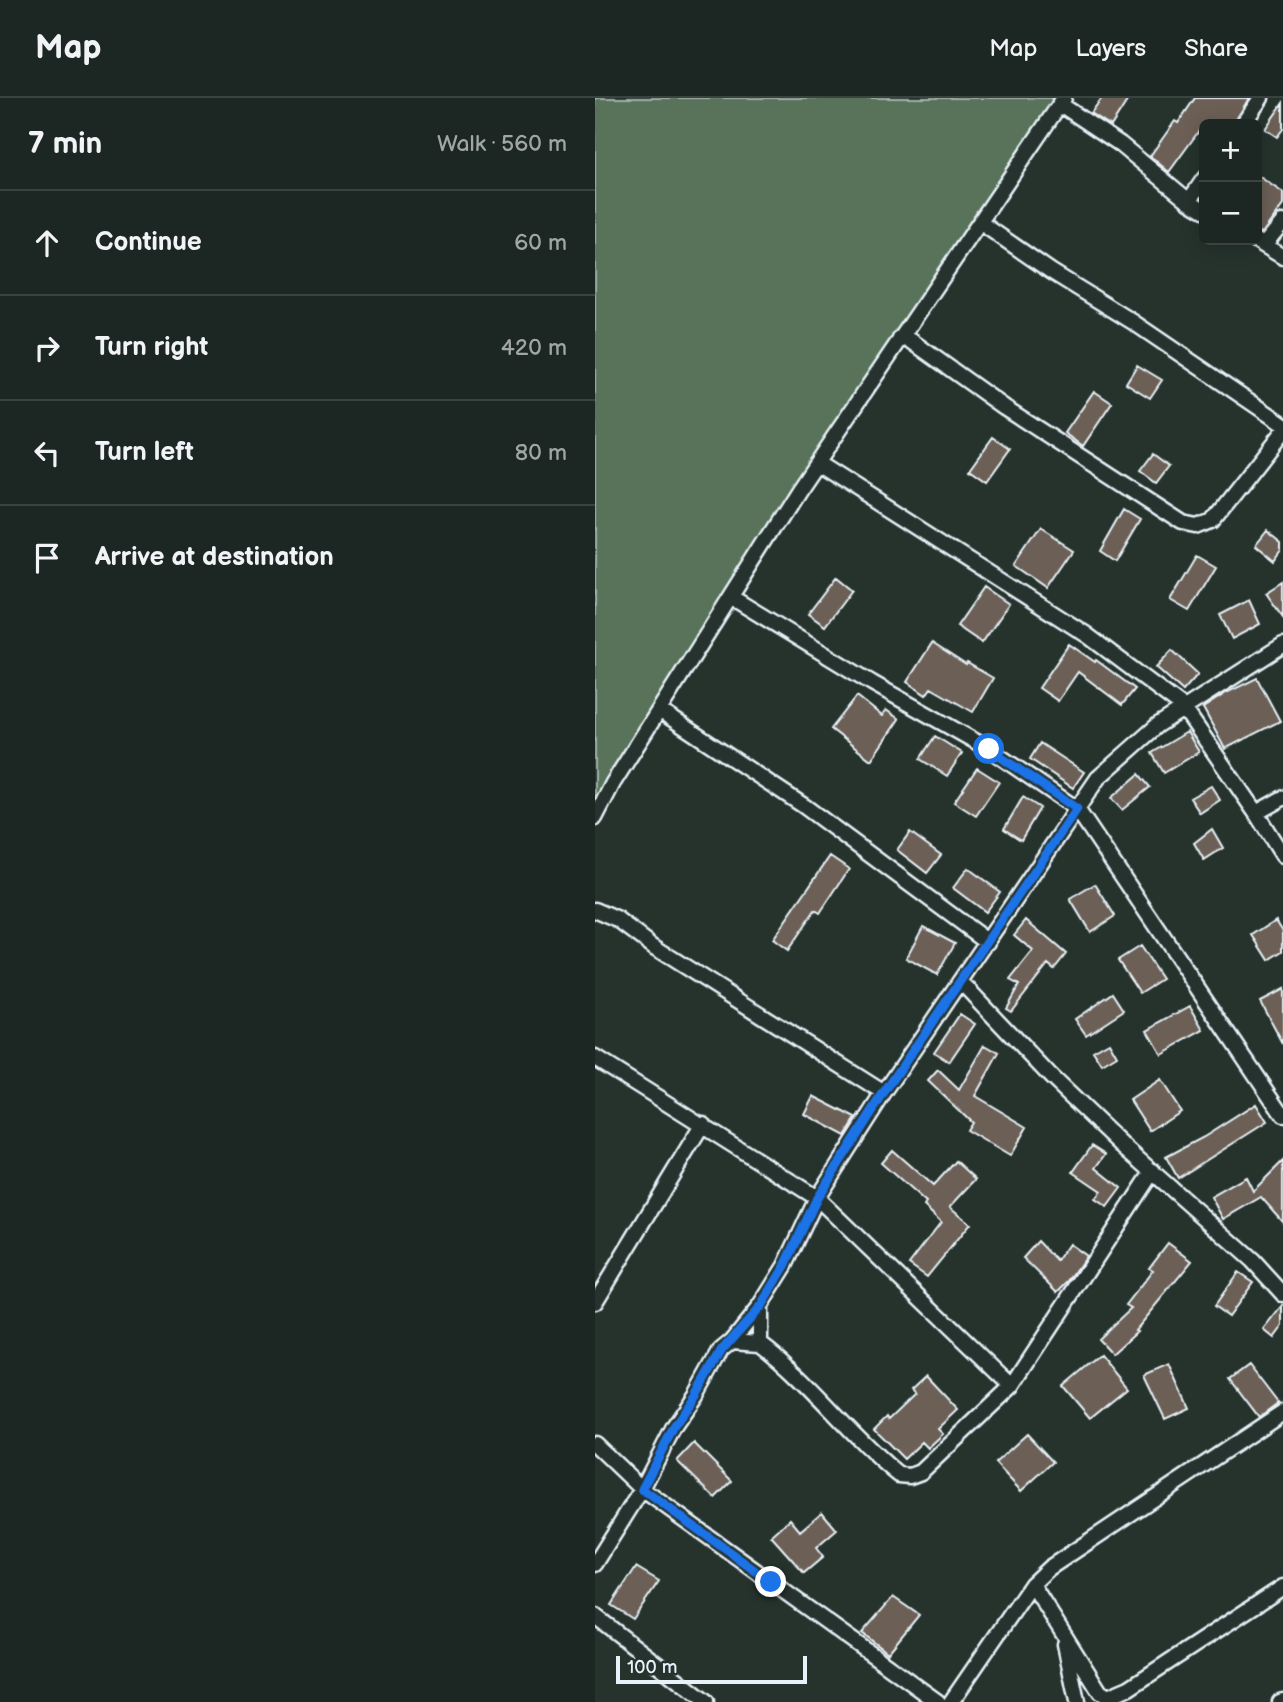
<!DOCTYPE html>
<meta charset="utf-8">
<style>
:root{--surface:#1c2622;--page:#252e2a;--text:#f1f3f6;--muted:#a0a5a5;--line:#3a4340}
body{margin:0;font-family:"Balsamiq Sans",sans-serif;background:var(--page);color:var(--text)}
.controls{position:absolute;right:21px;top:21px;display:grid;overflow:hidden;border-radius:10px;box-shadow:0 4px 18px #0003}
.controls button{width:63px;height:63px;display:grid;place-items:center;padding:0;border:0;border-bottom:2px solid var(--line);background:var(--surface);color:var(--text);font:35px sans-serif}
.scale{position:absolute;left:21px;bottom:18px;width:191px;box-sizing:border-box;padding-left:7px;border:4px solid #e8f1f8;border-top:0;font-size:19px;line-height:24px;white-space:nowrap;color:#e8f1f8;-webkit-text-stroke:5px #26332d;paint-order:stroke}
.stop{position:absolute;width:21px;height:21px;margin:-16px;border:5px solid #1a73e8;border-radius:50%;background:#fff}
.stop.end{background:#1a73e8;border-color:#fff;box-shadow:0 2px 7px #0008}
.list{margin:0;padding:0;list-style:none}
h2{display:flex;justify-content:space-between;align-items:center;height:91px;margin:0;padding:0 28px;font-size:30px}
h2 small{font-size:23px;font-weight:400;color:var(--muted)}
.list li{display:grid;grid-template-columns:46px 1fr auto;gap:21px;align-items:center;box-sizing:border-box;height:105px;padding:0 28px;border-top:2px solid var(--line)}
.list b{display:block;font-size:26px;white-space:nowrap}
.list em{font-size:23px;font-style:normal;color:var(--muted)}
.icon{flex:none;width:38px;height:38px;fill:none;stroke:currentColor;stroke-width:2;stroke-linecap:round;stroke-linejoin:round}
.map{position:relative;flex:none;width:688px;height:1604px;overflow:hidden}
header{display:flex;align-items:center;gap:42px;box-sizing:border-box;height:98px;padding:0 35px;background:var(--surface);border-bottom:2px solid var(--line)}
header strong{font-size:33px}
nav{display:flex;gap:38px;margin-inline-start:auto;font-size:24px}
main{display:flex}
aside{flex:1;background:var(--surface)}
.map>svg:first-child{display:block}
</style>
<header>
<strong>Map</strong>
<nav><a>Map</a><a>Layers</a><a>Share</a></nav>
</header>
<main>
<aside>
<h2>7 min<small>Walk · 560 m</small></h2>
<ul class="list">
<li><svg class="icon" aria-label="ahead" viewBox="0 0 24 24"><path d="M12 20V5M6 11l6-6 6 6"/></svg><div><b>Continue</b></div><em>60 m</em></li>
<li><svg class="icon" aria-label="right" viewBox="0 0 24 24"><path d="M7 20v-9h11M14 6l5 5-5 5"/></svg><div><b>Turn right</b></div><em>420 m</em></li>
<li><svg class="icon" aria-label="left" viewBox="0 0 24 24"><path d="M17 20v-9H6M10 6l-5 5 5 5"/></svg><div><b>Turn left</b></div><em>80 m</em></li>
<li><svg class="icon" aria-label="arrive" viewBox="0 0 24 24"><path d="M6 21V4h12l-3 4 3 4H6"/></svg><div><b>Arrive at destination</b></div></li>
</ul>
</aside>
<div class="map">
<svg width="688" height="1604" viewBox="0 0 688 1604">
<rect width="100%" height="100%" fill="#26332d"/>
<filter id="ink" filterUnits="userSpaceOnUse"><feTurbulence type="fractalNoise" baseFrequency=".0143" numOctaves="2"/><feDisplacementMap in="SourceGraphic" scale="14" xChannelSelector="R" yChannelSelector="G"/><feConvolveMatrix kernelMatrix="1 2 1 2 8 2 1 2 1" color-interpolation-filters="sRGB"/></filter>
<g filter="url(#ink)">
<path fill="#58735a" stroke="#a0b2a9" stroke-width="2" d="M0,0H459L0,700Z"/>
<path fill="#6c6056" stroke="#e8f1f8" stroke-width="2" d="M507,0H534L516,28L496,15Z
M600,0H654L639,26H609L574,74L555,58L580,23L583,25Z
M688,5V31L682,39L670,31Z
M662,77L688,95V107L667,135L662,133Z
M542,267L567,282L555,300L531,285Z
M499,293L517,305L488,348L470,335Z
M398,339L415,351L392,383L375,371Z
M558,356L574,368L561,385L545,373Z
M529,411L545,421L520,463L505,453Z
M446,431L479,452L453,490L421,468Z
M673,432L688,444V452L680,463L661,447Z
M602,457L621,468L594,513L575,502Z
M241,479L257,492L230,528L213,516Z
M688,484V519L671,495Z
M389,489L414,506L387,545L362,528Z
M654,502L665,526L637,541L625,517Z
M337,545L371,567L372,565L398,580L378,614L336,590L331,597L312,584Z
M474,546L500,564L501,562L540,591L527,607L483,574L463,603L444,590Z
M577,552L603,576L588,593L561,569Z
M662,580L685,623L630,651L608,610L631,595Z
M262,598L287,618L291,612L304,621L276,662L236,631Z
M592,634L604,654L569,675L557,655Z
M340,638L367,655L352,678L325,661Z
M445,645L489,674L478,690L435,661Z
M382,670L404,684L381,718L359,704Z
M544,676L555,689L527,712L516,700Z
M616,688L625,702L605,715L595,700Z
M428,699L445,710L426,742L409,731Z
M617,731L628,750L609,762L599,745Z
M315,734L346,757L332,775L302,752Z
M235,758L254,771L225,815L220,812L192,853L177,842Z
M373,770L405,794L390,814L358,790Z
M500,786L520,818L495,834L475,801Z
M431,822L471,856L459,871L453,866L416,913L411,910L424,887L415,882L438,853L419,837Z
M681,822L688,833V853L674,862L658,837Z
M328,828L360,845L342,877L311,860Z
M545,848L567,881L545,895L523,862Z
M688,891V946L665,903Z
M518,895L529,912L491,937L480,921Z
M595,908L609,932L566,956L552,932Z
M365,916L380,926L354,964L339,954Z
M514,944L522,958L507,967L498,953Z
M390,947L404,955L380,998L432,1029L415,1058L371,1032L376,1024L333,983L343,972L364,992Z
M565,982L585,1013L555,1033L535,1002Z
M218,998L261,1020L250,1038L209,1016Z
M661,1006L672,1024L583,1080L571,1059L609,1039Z
M497,1047L511,1056L501,1070L526,1090L512,1109L500,1101L506,1093L478,1074Z
M297,1052L338,1088L361,1063L381,1081L355,1109L375,1126L332,1179L314,1166L346,1124L329,1108L331,1105L286,1065Z
M688,1063V1124L666,1099L628,1121L616,1099L651,1079L658,1093Z
M443,1143L462,1163L474,1146L491,1158L474,1183L463,1194L428,1160Z
M573,1145L597,1163L540,1232L542,1233L517,1256L503,1241L536,1210L531,1207L558,1172L554,1170Z
M643,1174L658,1184L633,1218L619,1208Z
M688,1208V1228L679,1240L669,1232Z
M505,1257L532,1290L495,1320L468,1288Z
M574,1266L594,1310L570,1321L549,1277Z
M654,1267L683,1305L664,1319L635,1281Z
M331,1278L363,1312L343,1331L348,1336L333,1350L327,1344L309,1361L279,1331L292,1318L294,1321L320,1296L316,1292Z
M432,1336L458,1364L426,1393L400,1365Z
M99,1345L137,1383L120,1400L82,1363Z
M227,1414L242,1432L221,1450L228,1459L209,1475L176,1438L195,1421L205,1433Z
M41,1469L64,1483L38,1521L16,1507Z
M298,1499L324,1517L293,1555L267,1535Z"/>
<g fill="none" stroke-linecap="round" stroke-linejoin="round">
<g stroke="#e8f1f8" stroke-width="19">
<path id="minor" d="M465,6L525,46L594,103L609,112
M648,26L666,0
M594,103L609,81
M386,125L457,174L538,224L688,326
M660,142L688,159
M669,147L688,124
M305,241L315,242L409,309L588,425L603,428L618,422L688,333
M222,365L492,537L588,609L661,715
M136,499L277,585L394,651L482,711L688,1017
M64,612L209,708L393,844
M688,700L661,715L688,758
M0,720L18,685L203,392L469,0
M0,812L23,822L59,849L289,995
M366,884L457,980L526,1046L658,1163L688,1196
M0,960L222,1100L417,1288
M558,1073L417,1288L326,1374L315,1378L304,1377C254,1337 216,1283 165,1245V1208L190,1168L222,1100L289,995L503,680L563,627L688,547
M0,1204L108,1026
M137,1243L165,1208
M0,1346L47,1391L343,1604
M0,1466L47,1391L79,1329L101,1297L126,1252L137,1243L165,1245
M437,1486L505,1594L513,1599L534,1590L688,1489
M0,1518L111,1604
M470,1546L482,1604
M356,1604L437,1486L454,1470L688,1314
M685,1604L688,1603"/>
</g>
<use href="#minor" stroke="#26332d" stroke-width="14"/>
</g>
</g>
<g fill="none" stroke-linecap="round" stroke-linejoin="round" filter="url(#ink)">
<path stroke="#1a73e8" stroke-width="9" d="M176,1484L47,1391L79,1329L101,1297L127,1252L166,1208L190,1168L222,1100L289,995L482,711L394,651"/>
</g>
</svg>
<div class="controls">
<button>+</button>
<button>−</button>
</div>
<div class="scale">100 m</div>
<div class="stop" style="left:394px;top:651px"></div>
<div class="stop end" style="left:176px;top:1484px"></div>
</div>
</main>
